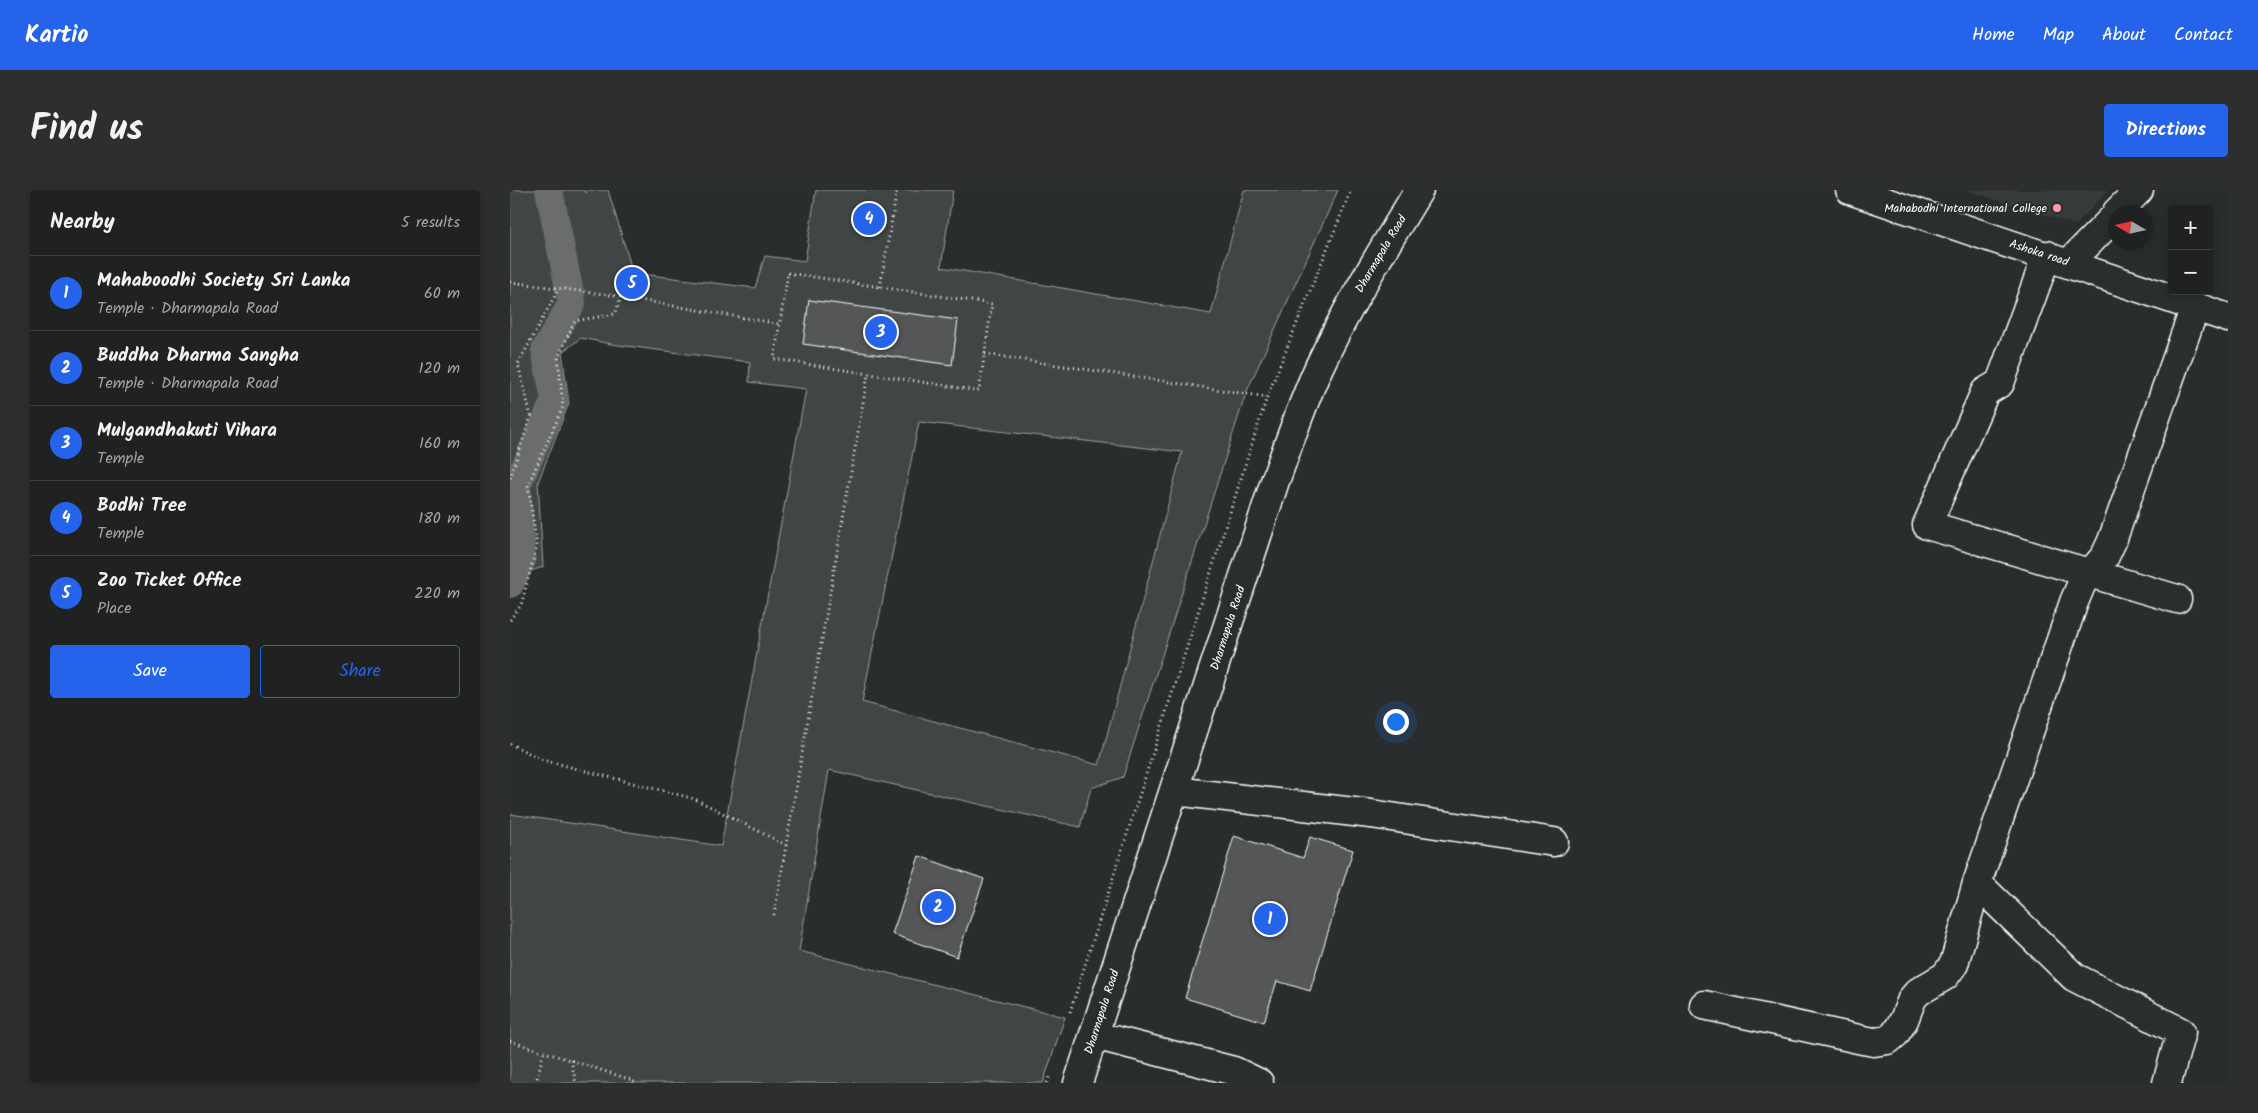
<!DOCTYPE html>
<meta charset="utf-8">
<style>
:root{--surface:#202222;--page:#2d2f2f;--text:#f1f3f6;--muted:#a2a4a5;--line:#3d3f40;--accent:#2563eb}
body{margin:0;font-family:Kalam,sans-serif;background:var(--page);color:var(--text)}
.controls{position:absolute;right:15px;top:15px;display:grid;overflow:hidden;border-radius:5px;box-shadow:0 2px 8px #0003}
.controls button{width:45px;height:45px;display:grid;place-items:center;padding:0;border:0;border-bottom:1px solid var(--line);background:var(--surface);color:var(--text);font:25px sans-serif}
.compass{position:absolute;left:1598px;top:15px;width:45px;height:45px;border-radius:50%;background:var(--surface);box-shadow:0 2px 8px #0003;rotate:279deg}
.you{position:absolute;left:885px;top:531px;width:18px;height:18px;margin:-12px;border:4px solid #fff;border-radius:50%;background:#1a73e8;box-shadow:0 0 0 8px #1a73e833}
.badge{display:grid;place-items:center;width:32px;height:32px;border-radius:50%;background:var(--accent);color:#fff;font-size:16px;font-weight:700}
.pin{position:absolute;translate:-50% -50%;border:2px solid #fff;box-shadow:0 1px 5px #0006}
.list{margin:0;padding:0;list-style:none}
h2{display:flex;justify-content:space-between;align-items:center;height:65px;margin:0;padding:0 20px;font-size:21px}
h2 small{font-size:16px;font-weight:400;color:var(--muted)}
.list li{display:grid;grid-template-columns:32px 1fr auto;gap:15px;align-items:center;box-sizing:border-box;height:75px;padding:0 20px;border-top:1px solid var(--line)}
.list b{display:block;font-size:19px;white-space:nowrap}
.list p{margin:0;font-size:16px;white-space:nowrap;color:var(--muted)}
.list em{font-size:16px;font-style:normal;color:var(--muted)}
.actions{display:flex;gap:10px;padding:15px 20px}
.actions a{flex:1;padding:11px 0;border:1px solid var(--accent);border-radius:5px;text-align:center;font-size:18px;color:var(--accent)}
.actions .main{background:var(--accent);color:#fff}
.map{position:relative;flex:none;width:1718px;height:893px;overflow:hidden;border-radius:5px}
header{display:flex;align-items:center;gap:30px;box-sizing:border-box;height:70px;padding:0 25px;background:var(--accent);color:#fff}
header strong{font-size:24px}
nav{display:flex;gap:28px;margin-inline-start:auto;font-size:18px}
.intro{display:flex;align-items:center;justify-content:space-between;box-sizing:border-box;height:120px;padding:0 30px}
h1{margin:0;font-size:35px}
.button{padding:12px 22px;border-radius:5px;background:var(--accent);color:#fff;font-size:18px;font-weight:700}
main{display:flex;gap:30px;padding:0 30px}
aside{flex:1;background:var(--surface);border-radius:5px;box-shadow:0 2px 8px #0003}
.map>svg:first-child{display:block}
</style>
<header>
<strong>Kartio</strong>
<nav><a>Home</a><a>Map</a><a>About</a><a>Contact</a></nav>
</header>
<div class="intro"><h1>Find us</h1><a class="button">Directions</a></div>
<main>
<aside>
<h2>Nearby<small>5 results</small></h2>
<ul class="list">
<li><span class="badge">1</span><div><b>Mahaboodhi Society Sri Lanka</b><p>Temple · Dharmapala Road</p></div><em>60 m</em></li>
<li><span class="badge">2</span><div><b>Buddha Dharma Sangha</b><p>Temple · Dharmapala Road</p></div><em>120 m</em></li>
<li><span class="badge">3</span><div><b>Mulgandhakuti Vihara</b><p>Temple</p></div><em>160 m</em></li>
<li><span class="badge">4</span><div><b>Bodhi Tree</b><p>Temple</p></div><em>180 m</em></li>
<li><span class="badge">5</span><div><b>Zoo Ticket Office</b><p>Place</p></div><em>220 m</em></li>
</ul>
<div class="actions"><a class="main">Save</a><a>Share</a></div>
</aside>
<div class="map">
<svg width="1718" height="893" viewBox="0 0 1718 893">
<rect width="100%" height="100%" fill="#2a2d2e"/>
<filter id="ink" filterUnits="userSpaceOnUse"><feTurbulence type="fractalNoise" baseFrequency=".02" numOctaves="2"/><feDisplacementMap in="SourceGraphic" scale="10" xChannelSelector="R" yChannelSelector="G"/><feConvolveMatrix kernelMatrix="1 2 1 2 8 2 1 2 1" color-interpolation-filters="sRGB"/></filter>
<g filter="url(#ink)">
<path fill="#373a3b" d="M1456,0H1598L1566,35Z"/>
<path fill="#414445" stroke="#a0a2a2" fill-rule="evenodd" d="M0,0H74L76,3L78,0H98L123,83L245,98L255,66L295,71L306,0H443L431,77L701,124L734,0H828L736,203L613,587L581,598L570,637L319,580L289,761L555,827L533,893H0V624L211,656L296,199L239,192L240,172L101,154L71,148L52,162L59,213L28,292L33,377L0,388ZM409,232L672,262L589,575L352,512Z"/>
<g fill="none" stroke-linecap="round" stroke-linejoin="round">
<path stroke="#6a6c6d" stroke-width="28" d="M0,394L12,370L7,295L45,210L35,160L62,113L39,0"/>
</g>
<path fill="#555758" stroke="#fff" d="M299,110L448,130L442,175L293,154Z
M724,646L793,668L800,647L843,660L800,801L767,791L754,832L675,808Z
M409,666L474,689L447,767L382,744Z"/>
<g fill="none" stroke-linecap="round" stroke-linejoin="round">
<g stroke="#fff" stroke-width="31">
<path id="minor" d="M1340,0L1718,128
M1607,22L1629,0
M1537,65L1490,193L1475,202L1417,335L1667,409
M1559,73L1606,25
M665,601L861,624L1044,652
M1467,693L1564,787L1671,842L1657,893
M1194,815L1353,850L1364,852L1378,850L1385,844L1394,830L1402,809L1408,802L1435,786L1444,774L1467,693L1564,412L1572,393L1595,366L1602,351L1685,117
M584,845L724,881L749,893
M568,893L765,291C779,253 792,214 809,177C838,115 874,58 909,0"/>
</g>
<path stroke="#fff" stroke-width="3" stroke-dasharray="1 4" stroke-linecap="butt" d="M278,83L482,114L469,201L264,169Z
M0,92L100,105L270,134
M370,97L387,0
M475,164L757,207
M0,288L21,226L8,174L48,100
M0,430L11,415L27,356L18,295L53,217L48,168L65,131L105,124L111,107
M0,554L33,570L185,609L276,655
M264,725L358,184
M560,822L757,207L841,0
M0,851L122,890L125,893
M61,870L66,893
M26,893L34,860
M537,893L540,885"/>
<use href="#minor" stroke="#2a2d2e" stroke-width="28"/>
</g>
</g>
<circle fill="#ff9aa2" stroke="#2a2d2e" stroke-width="2" cx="1547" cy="18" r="5"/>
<g text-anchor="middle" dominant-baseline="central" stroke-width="4" stroke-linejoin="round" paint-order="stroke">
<g font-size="12" fill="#fff" stroke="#2a2d2e" text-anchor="end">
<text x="1537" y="18">Mahabodhi International College</text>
</g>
<g font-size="12" fill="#fff" stroke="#2a2d2e">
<text transform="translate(1529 63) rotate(18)">Ashoka road</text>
<text transform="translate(871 64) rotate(-59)">Dharmapala Road</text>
<text transform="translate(718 438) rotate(-72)">Dharmapala Road</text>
<text transform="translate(592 822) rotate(-72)">Dharmapala Road</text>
</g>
</g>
</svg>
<div class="controls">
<button>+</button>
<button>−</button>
</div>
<svg class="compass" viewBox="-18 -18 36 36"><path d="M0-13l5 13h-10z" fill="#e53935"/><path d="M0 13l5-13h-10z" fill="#a2a4a5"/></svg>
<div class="you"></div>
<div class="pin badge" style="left:760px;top:729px">1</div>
<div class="pin badge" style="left:428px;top:717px">2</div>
<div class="pin badge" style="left:371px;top:142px">3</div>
<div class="pin badge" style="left:359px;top:29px">4</div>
<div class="pin badge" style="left:122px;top:93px">5</div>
</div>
</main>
